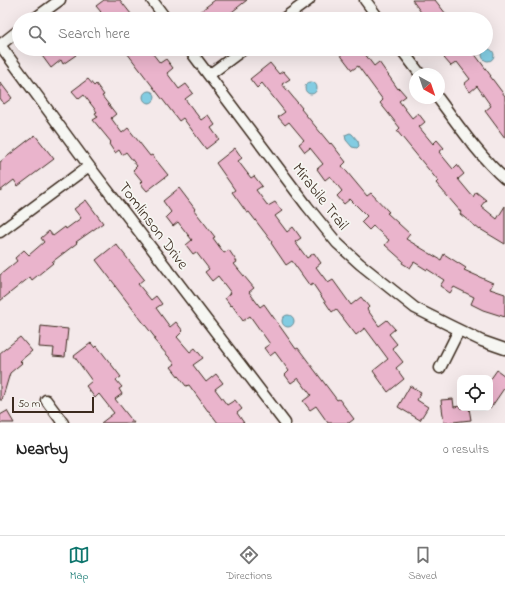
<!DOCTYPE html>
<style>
:root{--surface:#fff;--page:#f6f6f6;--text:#222;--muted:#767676;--line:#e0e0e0;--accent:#0f766e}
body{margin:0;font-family:"Indie Flower",sans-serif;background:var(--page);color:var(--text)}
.controls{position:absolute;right:12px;bottom:12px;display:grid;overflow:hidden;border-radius:8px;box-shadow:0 4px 16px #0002}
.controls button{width:36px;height:36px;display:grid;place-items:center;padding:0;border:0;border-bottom:1px solid var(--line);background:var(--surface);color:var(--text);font:20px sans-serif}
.compass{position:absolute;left:409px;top:68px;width:36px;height:36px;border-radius:50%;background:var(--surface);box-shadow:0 4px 16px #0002;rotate:140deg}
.scale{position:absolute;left:12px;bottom:10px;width:82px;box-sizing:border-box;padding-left:4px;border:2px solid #3b2a1e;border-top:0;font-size:11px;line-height:14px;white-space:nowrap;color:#3b2a1e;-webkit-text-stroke:3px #f6f6f2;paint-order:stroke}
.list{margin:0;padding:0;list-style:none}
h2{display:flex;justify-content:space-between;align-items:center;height:52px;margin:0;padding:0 16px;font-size:17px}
h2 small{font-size:13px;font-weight:400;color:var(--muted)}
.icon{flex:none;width:22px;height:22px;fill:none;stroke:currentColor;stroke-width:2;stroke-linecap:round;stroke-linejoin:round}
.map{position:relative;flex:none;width:505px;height:423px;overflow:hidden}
.search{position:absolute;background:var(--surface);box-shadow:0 4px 16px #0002;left:12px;right:12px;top:12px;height:44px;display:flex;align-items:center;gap:10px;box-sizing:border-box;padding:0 14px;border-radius:22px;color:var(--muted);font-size:15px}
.sheet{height:112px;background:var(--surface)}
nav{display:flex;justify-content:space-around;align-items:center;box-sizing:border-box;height:56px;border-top:1px solid var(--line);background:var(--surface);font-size:11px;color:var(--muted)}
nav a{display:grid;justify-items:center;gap:2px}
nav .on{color:var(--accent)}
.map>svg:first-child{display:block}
</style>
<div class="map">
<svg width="505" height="423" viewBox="0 0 505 423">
<rect width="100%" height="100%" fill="#f4e9ea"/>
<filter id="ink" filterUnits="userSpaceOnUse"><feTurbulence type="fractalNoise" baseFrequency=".025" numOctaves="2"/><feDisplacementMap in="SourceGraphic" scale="8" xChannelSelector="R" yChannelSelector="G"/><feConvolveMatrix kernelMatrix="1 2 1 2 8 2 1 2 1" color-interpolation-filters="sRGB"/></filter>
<g filter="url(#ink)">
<path fill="#82cce2" stroke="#668b94" d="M482 55a6 6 0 1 1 12 0a6 6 0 1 1-12 0Z
M305 88a6 6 0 1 1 12 0a6 6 0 1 1-12 0Z
M143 97a6 6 0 1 1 12 0a6 6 0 1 1-12 0Z
M350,133L352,134L358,141L359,146L357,148L352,147L346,140L345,135Z
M282 321a6 6 0 1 1 12 0a6 6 0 1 1-12 0Z"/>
<path fill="#eab4cc" stroke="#3b2a1e" d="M104,0H120L135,19H92L101,12L96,6Z
M215,0H247L223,19H190Z
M412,0H435L450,19H426Z
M37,49H72L76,55L63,64L61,60L51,68Z
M124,49H149L160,63L166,59L173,68L167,73L179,89L186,84L193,93L185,99L201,120L208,115L215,125L211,128L219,139L206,149L183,118L179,121Z
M336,49H361L374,66L379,62L398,89L399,88L406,96L399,101L412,118L418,113L425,122L419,127L433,144L437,140L444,148L439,152L453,169L457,165L464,174L458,179L473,197L476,192L486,200L481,206L497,219L505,206V244L480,229V230L460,214L461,212L436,183L438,181L397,131L400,128L380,103L383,100L358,66L352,70Z
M447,49H471L491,76H490L505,96V138L485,111L491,106L477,86L470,92L464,84L470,79L457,62L451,66L444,58L450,53Z
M270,63L279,74L283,71L290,79L282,84L302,108L301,109L330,144L331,143L346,162L342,166L367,196L371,193L389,212L387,213L410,234L406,239L441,260L444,254L466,268L464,270L493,283L490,289L505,294V317L483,310L471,304L474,297L454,287L450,293L440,286L444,280L427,269V270L414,262L410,268L402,263L403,261L385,245L389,240L373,226L369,230L361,222L367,216L350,199L344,204L337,196L342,191L330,176L325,180L317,169L323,164L310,148L305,152L299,144L304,140L289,122L285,125L278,117L285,112L262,83L257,88L250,79Z
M88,79L94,86L96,84L104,95L102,96L116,114L111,118L122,133L128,128L150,156L152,155L168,175L147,191L140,183L142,181L133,170L137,166L126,152L122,155L119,150L115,153L109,144L111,142L93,120L98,117L95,113L97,112L84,95L79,99L72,91Z
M0,82L12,98L4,104L0,98Z
M35,135L54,159L18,186L14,180L0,191V162Z
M235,148L242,158L238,161L251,178L254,176L262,186L256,190L268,206L275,202L282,211L275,216L287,232L293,227L301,238L295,242L307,258L314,253L321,263L316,267L328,283L333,280L351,305L361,297L369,307L367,309L379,326L387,320L395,329L389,334L397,344L392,348L403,362L396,368L404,379L388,392L373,371L388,359L365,328L356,335L336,309L332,312L313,284L310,286L292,261L286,265L271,243L272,242L249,212L247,213L232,192L235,190L216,163Z
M179,188L195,209L194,210L215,237L213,238L224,253L229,250L237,262L234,264L254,288L249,292L260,307L264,304L296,349L298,348L337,400L339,399L354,419L349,423H328L316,406L310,410L303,401L311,395L298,378L291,383L285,375L289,371L275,352L270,356L264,348L270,344L250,316L243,321L232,305L231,306L225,298L231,293L218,276L212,281L205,272L209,269L196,252L193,254L186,245L192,240L178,222L173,226L166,217L171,212L163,201Z
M86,200L103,223L76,242L77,243L52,262L53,263L32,280L30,277L0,301V275L17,261L15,258L24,250L29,255L44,242L41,238L49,231L53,236L65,227L66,229L81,218L74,209Z
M116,244L144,279L138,284L151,300L156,296L162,304L156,308L170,327L176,322L183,331L177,337L190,352L195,348L203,358L193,365L206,382L216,374L223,383L215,389L227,405L235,400L242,409L237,413L244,423H218L209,411H208L189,385L186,386L171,367L175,364L154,340L156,339L115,286H116L96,260Z
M41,326L68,329L65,357L53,356L54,348L39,347Z
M20,337L32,351L20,361L22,363L10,373L2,400H0V353Z
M91,343L95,348L97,346L121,377L116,380L122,387L119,389L122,394L115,399L134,423H101L114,413L99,394L95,398L86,386L92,381L74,356Z
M497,370L505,376V387L490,409V380Z
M410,386L421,392L417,400L428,407L420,420L398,407Z
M453,399L454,407L460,406V408H469L471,420L444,423L441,400Z
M7,411L14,423H0V415Z"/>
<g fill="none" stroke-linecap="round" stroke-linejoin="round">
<g stroke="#3b2a1e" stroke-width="13">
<path id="minor" d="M152,0L166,19
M365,0L379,19
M34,19L60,0
M283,19L309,0
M0,45L89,166L285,423
M0,45L19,30
M189,49L307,206L337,243L360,264L415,308L449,325L482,341L505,349
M401,49L420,74
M209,75L244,49
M438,98C459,126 479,156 505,179
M0,232L89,166
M440,368L459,330
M46,400L63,423"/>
</g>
<use href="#minor" stroke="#f6f6f2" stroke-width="10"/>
</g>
</g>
<g text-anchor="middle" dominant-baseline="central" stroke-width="3.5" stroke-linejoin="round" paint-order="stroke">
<g font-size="16" fill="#3b2a1e" stroke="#f6f6f2">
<text transform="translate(320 197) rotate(52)">Mirabile Trail</text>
<text transform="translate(153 226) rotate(53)">Tomlinson Drive</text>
</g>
</g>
</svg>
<div class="controls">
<button><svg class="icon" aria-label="locate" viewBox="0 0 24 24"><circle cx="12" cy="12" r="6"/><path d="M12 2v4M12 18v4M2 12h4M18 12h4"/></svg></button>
</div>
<svg class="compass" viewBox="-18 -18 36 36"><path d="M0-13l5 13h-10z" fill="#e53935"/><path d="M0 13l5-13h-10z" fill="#767676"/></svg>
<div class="scale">50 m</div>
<div class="search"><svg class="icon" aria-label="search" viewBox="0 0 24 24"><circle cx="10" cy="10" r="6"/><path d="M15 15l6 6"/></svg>Search here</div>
</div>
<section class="sheet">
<h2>Nearby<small>0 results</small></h2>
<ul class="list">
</ul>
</section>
<nav>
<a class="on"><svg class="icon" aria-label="map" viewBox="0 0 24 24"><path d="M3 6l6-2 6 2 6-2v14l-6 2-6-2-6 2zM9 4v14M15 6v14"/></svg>Map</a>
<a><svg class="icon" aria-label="directions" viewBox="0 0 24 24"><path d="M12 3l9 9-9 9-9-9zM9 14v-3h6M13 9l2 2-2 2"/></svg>Directions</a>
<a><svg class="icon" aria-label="saved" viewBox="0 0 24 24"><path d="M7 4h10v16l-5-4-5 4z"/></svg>Saved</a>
</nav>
